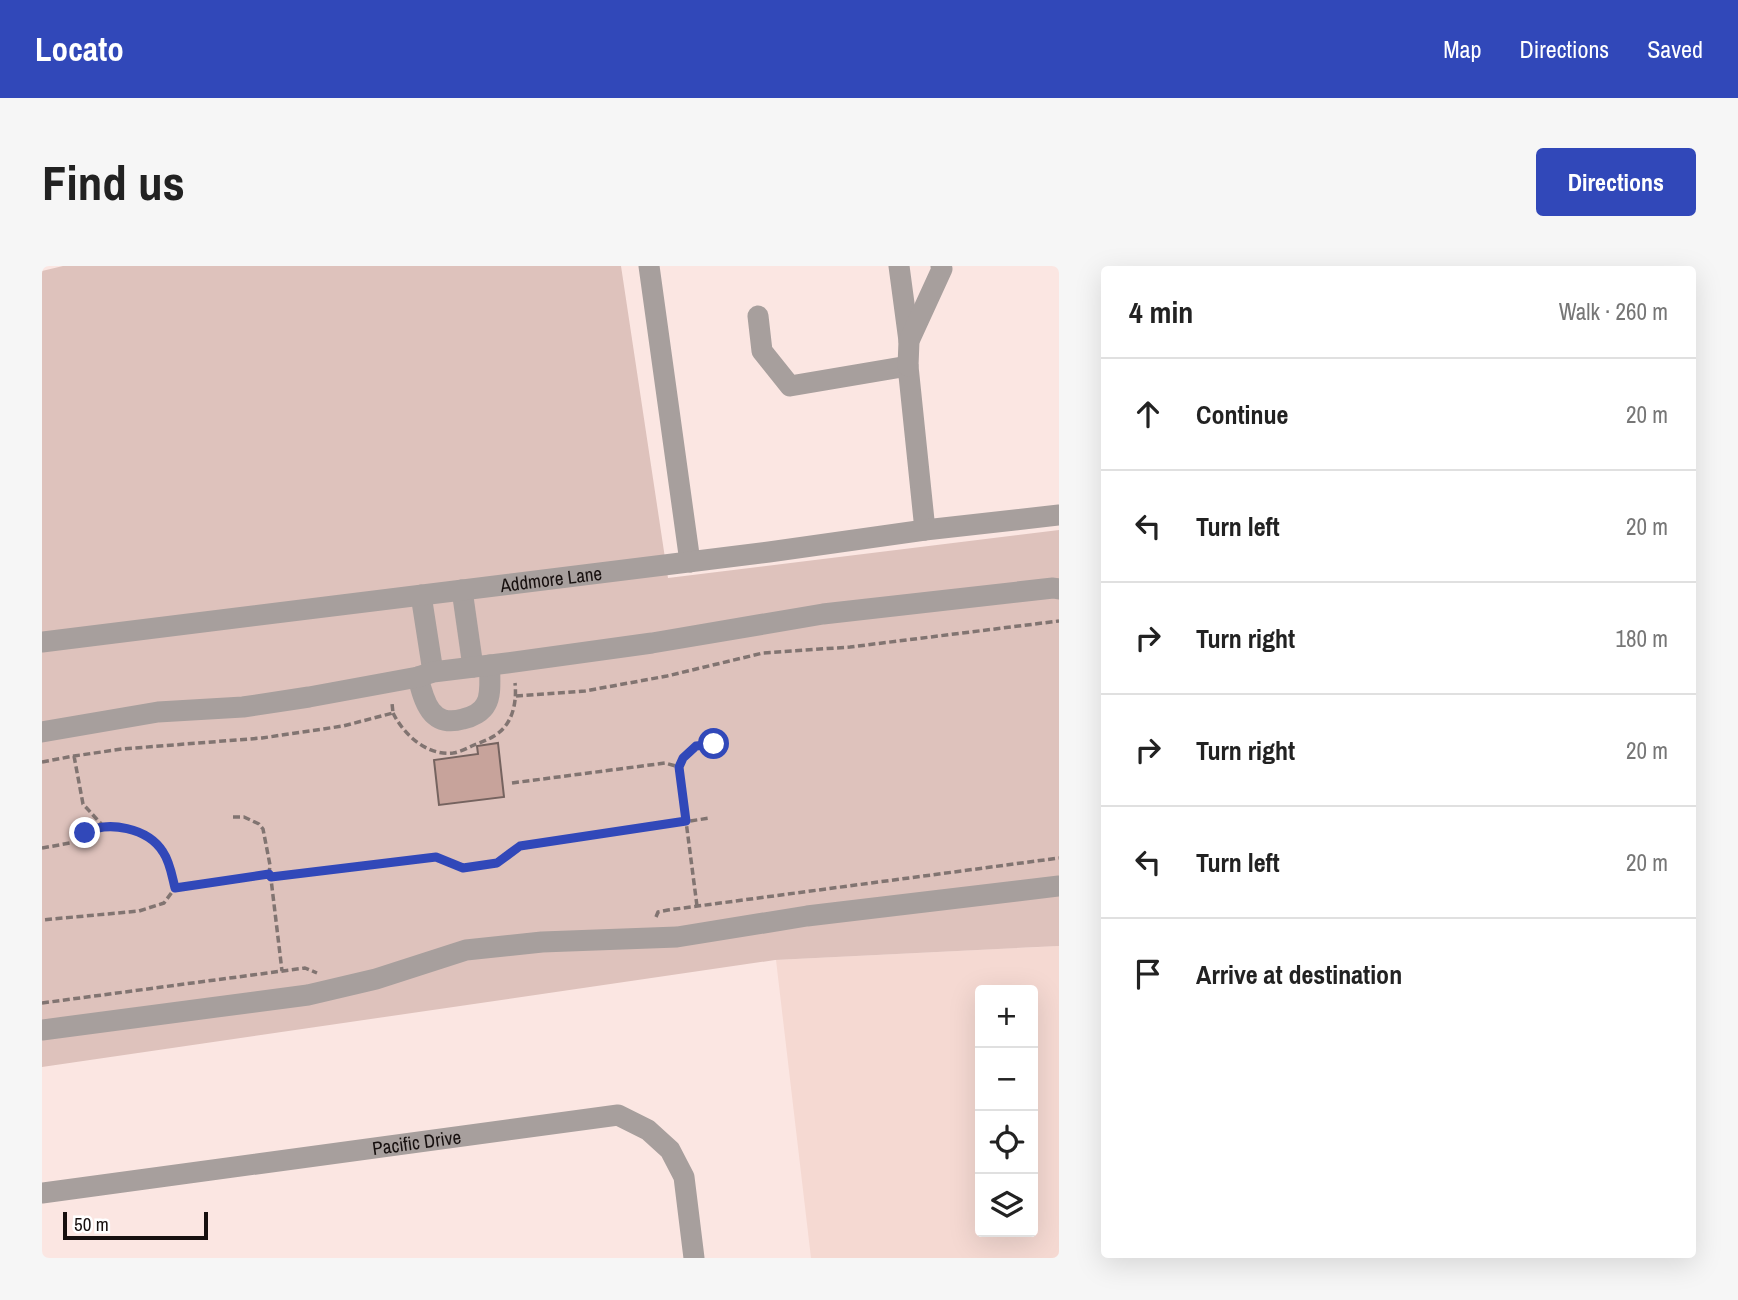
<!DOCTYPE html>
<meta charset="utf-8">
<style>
:root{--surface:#fff;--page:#f6f6f6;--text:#222;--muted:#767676;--line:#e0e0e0;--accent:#3148b9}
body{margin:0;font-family:"Archivo Narrow",sans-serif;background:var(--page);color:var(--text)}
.controls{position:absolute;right:21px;bottom:21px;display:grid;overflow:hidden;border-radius:7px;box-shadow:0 7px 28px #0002}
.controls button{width:63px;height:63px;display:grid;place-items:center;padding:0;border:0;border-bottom:2px solid var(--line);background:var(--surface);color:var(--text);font:35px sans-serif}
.scale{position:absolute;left:21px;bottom:18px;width:145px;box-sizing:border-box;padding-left:7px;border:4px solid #17100f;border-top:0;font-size:19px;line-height:24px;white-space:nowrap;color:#17100f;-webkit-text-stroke:5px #fff;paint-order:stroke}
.stop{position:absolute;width:21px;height:21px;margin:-16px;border:5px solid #3148b9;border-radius:50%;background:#fff}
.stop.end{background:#3148b9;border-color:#fff;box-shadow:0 2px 7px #0008}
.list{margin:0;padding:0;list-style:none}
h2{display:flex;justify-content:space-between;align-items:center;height:91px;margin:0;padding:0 28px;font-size:30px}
h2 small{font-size:23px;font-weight:400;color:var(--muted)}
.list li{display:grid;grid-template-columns:46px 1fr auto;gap:21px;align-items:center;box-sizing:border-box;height:112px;padding:0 28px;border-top:2px solid var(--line)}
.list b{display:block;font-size:26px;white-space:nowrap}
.list em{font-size:23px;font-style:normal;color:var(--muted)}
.icon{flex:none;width:38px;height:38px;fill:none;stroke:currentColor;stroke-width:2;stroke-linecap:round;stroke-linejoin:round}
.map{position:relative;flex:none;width:1017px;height:992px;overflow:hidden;border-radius:7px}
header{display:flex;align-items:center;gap:42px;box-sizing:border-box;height:98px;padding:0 35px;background:var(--accent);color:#fff}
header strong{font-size:33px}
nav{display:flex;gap:38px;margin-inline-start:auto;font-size:24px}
.intro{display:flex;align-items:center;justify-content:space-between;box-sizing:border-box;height:168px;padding:0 42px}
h1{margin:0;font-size:49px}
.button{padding:18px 32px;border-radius:7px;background:var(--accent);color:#fff;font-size:24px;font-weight:700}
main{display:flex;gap:42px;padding:0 42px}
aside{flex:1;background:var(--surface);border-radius:7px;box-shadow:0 7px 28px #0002}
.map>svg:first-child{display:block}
</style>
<header>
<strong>Locato</strong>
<nav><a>Map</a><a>Directions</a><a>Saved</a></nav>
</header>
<div class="intro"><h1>Find us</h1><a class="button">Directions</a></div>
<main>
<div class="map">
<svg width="1017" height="992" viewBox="0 0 1017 992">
<rect width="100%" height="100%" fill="#fbe6e2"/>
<path fill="#f5d9d2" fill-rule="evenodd" d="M1017,680V992H769L734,694ZM938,724H991V966H938Z"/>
<path fill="#dec2bc" d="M21,0H579L626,312L1017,264V680L733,694L0,801V5Z"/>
<path fill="#c7a39b" stroke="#75635f" stroke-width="2" d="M456,477L462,531L397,539L392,494L436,488L435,480Z"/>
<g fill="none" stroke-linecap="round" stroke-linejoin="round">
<path stroke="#817471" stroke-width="3.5" stroke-dasharray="7 3.5" stroke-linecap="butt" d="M474,430L543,425L625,410L721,387L808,381L1017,355
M351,447C362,469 385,490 411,487C418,486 426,482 432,479C439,476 446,474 452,470C471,459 475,436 473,417
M32,490L41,538L62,561
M0,496L32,490L80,483L220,472L301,460L351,447L350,437
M470,517L623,497L637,501
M191,551H202L217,558L221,563L228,599L227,608
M0,582L28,577L51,562H84L109,573L117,580L123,588L133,622L122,637L97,645L0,654
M229,611L394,591L421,602L455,597L478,580L668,552
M133,622L227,608L229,613L240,705
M655,640L637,501C645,483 654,480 672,478
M614,651L616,646L626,644L1017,592
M0,737L263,702L275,707"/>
<g stroke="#a79f9d" stroke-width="21">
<path d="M607,0L648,296"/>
<path d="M857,0L867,75"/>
<path d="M716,50L720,85L748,120L866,100L883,264"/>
<path d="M866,100L867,75L900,3L899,0"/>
<path d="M420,324L431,401"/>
<path d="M379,329L391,406"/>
<path id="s1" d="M0,376L727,286L883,264L1017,249"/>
<path d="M376,411C382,436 389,462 421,453C430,451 440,446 444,438C450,428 447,410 448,399"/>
<path d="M0,466L116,446L201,441L267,431L376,411L391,406L465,397L610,377L781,348L1011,322L1017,323"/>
<path d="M0,764L266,729L334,713L424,684L500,676L635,671L765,650L1017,620"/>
<path id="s2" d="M0,927L576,849L606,864L628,884L642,911L652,992"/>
</g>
</g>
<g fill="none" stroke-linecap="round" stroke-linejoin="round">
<path stroke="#3148b9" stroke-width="9" d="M43,567C66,554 106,562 121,586C128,596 130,610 133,622L227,608L229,611L394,591L421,602L455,597L478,580L644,555L637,501L641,492L654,480L672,478"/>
</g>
<g text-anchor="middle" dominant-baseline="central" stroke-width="5" stroke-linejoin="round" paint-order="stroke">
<g font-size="19" fill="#17100f" stroke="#fff">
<text stroke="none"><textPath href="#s1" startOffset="513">Addmore Lane</textPath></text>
<text stroke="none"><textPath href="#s2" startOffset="378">Pacific Drive</textPath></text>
</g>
</g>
</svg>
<div class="controls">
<button>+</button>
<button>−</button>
<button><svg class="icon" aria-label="locate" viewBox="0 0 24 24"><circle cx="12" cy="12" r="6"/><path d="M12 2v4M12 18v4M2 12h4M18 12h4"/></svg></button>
<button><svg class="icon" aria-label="layers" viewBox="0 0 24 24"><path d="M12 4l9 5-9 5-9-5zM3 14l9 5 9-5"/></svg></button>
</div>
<div class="scale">50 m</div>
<div class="stop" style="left:672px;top:478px"></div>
<div class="stop end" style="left:43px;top:567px"></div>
</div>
<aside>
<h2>4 min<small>Walk · 260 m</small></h2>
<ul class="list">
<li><svg class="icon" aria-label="ahead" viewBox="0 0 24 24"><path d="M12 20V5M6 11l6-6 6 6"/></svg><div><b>Continue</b></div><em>20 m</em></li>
<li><svg class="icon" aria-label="left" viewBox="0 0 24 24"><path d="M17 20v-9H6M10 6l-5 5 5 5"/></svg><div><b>Turn left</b></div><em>20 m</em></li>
<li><svg class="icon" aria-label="right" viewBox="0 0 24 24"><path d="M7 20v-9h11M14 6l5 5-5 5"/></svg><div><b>Turn right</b></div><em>180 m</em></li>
<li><svg class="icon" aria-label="right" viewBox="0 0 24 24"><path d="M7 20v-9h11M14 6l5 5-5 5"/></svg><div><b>Turn right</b></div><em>20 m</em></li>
<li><svg class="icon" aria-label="left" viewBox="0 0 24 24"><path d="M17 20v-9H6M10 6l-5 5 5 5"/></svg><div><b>Turn left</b></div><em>20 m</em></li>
<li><svg class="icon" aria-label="arrive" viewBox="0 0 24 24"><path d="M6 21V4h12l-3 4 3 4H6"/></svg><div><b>Arrive at destination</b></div></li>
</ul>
</aside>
</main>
